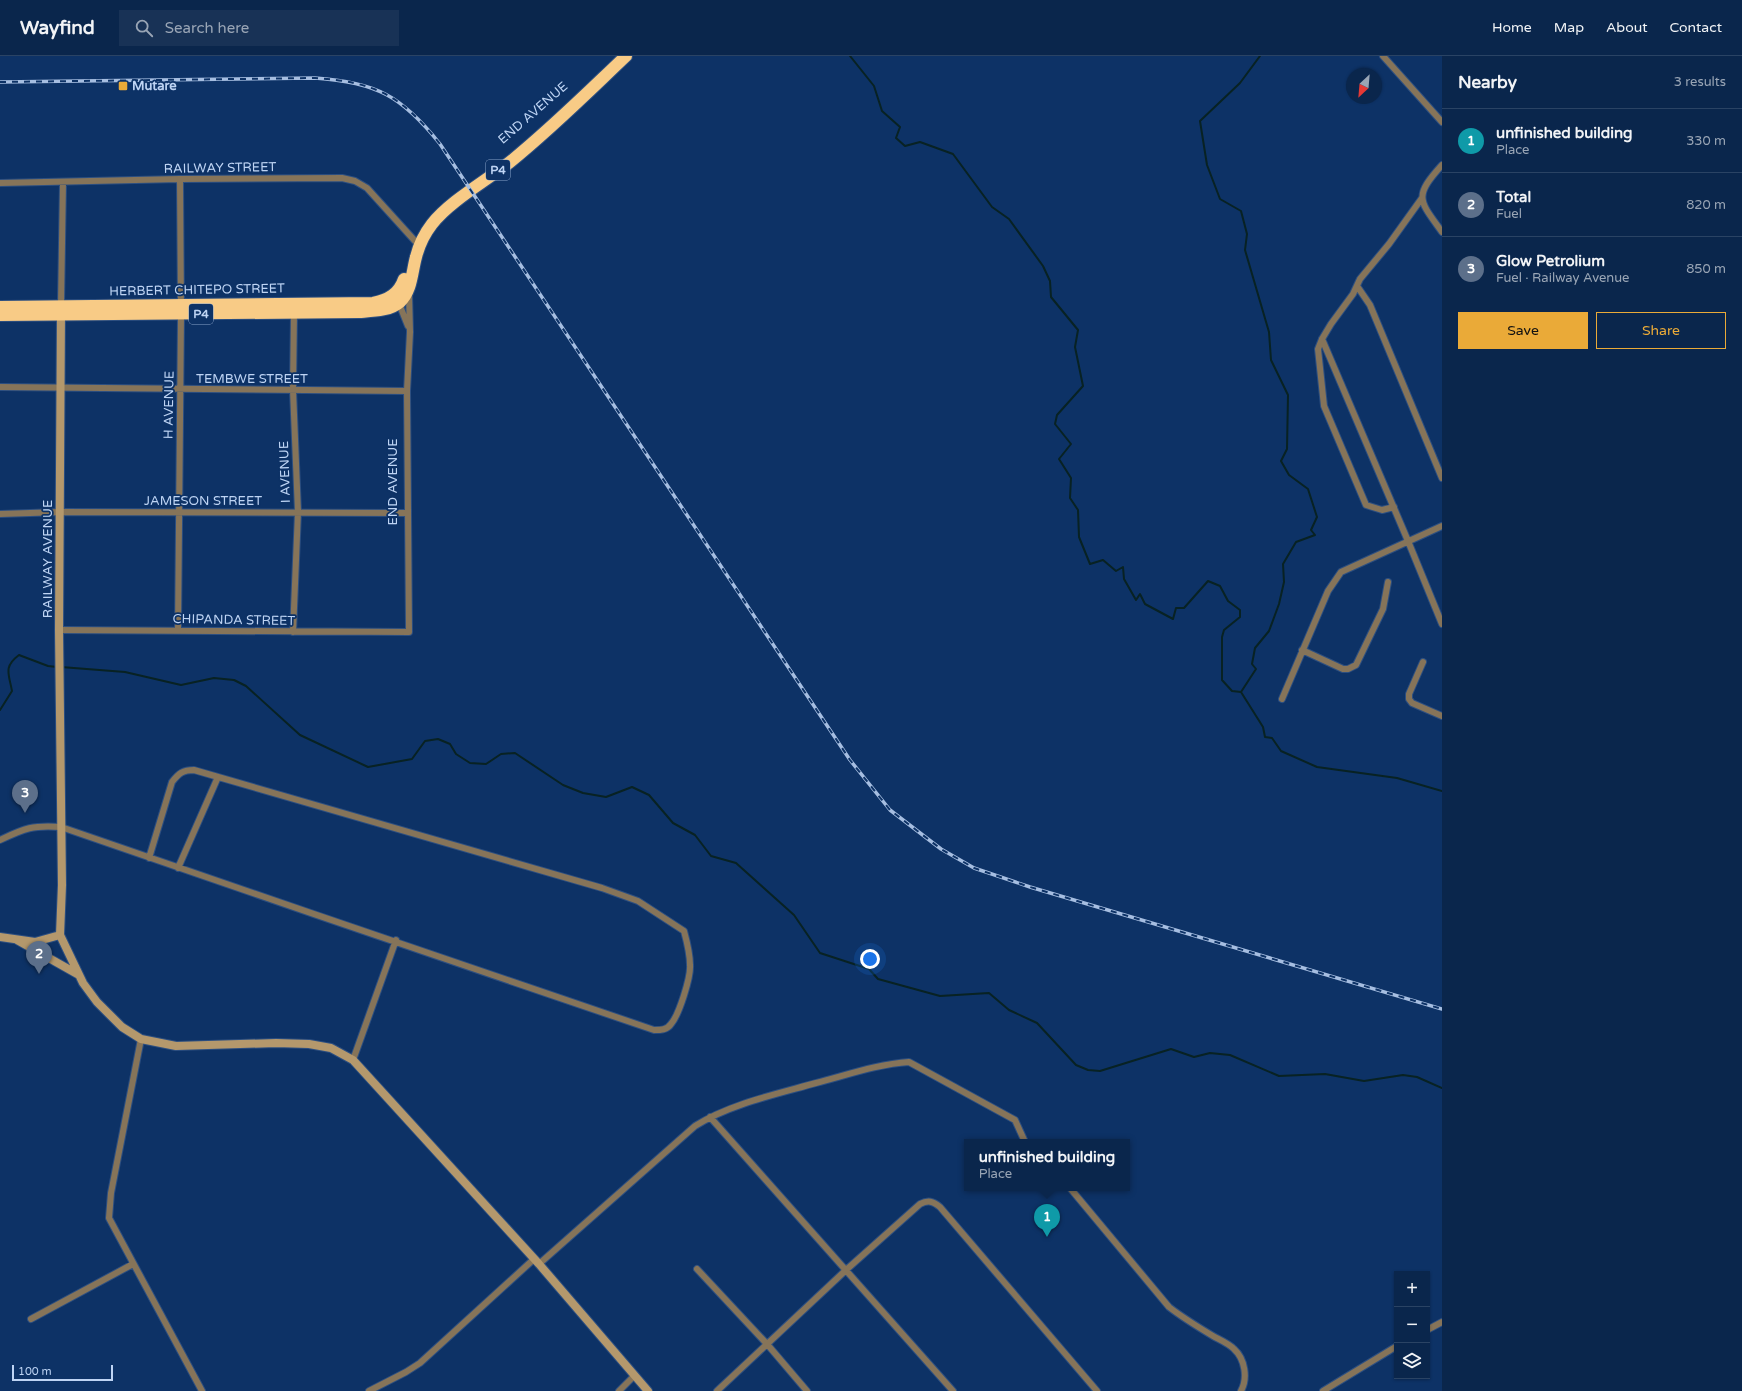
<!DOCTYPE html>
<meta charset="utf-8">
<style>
:root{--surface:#0a264c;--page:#183256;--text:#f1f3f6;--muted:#99a5b5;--line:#2a4364;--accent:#eaaa38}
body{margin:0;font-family:"Varela Round",sans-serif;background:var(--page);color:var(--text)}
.controls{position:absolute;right:12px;bottom:12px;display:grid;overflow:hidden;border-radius:0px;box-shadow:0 1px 3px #0004}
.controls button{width:36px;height:36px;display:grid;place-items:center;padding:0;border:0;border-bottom:1px solid var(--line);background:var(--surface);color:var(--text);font:20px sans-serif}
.compass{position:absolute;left:1346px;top:12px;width:36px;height:36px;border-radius:50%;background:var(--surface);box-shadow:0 1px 3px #0004;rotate:206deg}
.scale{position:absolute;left:12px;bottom:10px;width:101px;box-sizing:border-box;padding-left:4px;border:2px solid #bed4f4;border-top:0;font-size:11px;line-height:14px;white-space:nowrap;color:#bed4f4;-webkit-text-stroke:3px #0d3266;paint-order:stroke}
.you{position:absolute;left:870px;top:903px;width:14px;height:14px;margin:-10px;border:3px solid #fff;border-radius:50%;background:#1a73e8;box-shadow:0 0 0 6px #1a73e833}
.badge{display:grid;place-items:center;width:26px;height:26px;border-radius:50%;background:var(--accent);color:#fff;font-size:13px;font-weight:700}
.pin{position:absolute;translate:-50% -33px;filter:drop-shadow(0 1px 2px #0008)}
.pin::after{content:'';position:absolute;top:21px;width:14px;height:12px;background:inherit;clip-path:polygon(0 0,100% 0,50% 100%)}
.popup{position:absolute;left:964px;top:1083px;width:166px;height:52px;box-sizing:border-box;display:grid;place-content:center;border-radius:0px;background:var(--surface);filter:drop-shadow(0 1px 3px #0005);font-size:13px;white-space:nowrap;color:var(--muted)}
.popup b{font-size:15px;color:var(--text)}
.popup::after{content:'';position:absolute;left:50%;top:100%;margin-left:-8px;border:8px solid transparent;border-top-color:var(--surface)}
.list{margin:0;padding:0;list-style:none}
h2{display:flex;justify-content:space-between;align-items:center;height:52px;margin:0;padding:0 16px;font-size:17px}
h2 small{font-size:13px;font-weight:400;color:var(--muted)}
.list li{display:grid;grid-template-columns:26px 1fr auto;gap:12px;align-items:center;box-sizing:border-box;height:64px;padding:0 16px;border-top:1px solid var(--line)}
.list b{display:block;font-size:15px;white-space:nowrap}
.list p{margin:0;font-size:13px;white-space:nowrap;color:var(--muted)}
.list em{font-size:13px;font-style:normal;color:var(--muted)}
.actions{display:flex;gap:8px;padding:12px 16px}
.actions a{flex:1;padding:9px 0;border:1px solid var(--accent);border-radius:0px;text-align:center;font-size:14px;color:var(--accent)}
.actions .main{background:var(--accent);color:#111}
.icon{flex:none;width:22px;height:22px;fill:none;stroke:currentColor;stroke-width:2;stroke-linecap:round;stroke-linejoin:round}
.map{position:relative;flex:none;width:1442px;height:1335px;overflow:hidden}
header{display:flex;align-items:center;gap:24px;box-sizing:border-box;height:56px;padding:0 20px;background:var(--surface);border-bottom:1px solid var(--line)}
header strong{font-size:19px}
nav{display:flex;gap:22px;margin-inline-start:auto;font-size:14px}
.search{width:280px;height:36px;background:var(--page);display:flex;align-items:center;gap:10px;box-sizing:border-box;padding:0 14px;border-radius:0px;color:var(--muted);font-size:15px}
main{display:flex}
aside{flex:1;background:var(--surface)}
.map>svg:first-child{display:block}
</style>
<header>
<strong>Wayfind</strong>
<div class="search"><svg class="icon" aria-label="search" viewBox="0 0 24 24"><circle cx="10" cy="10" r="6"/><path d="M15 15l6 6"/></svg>Search here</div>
<nav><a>Home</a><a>Map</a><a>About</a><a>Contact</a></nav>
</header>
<main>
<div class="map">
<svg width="1442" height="1335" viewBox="0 0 1442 1335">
<rect width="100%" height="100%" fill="#0d3266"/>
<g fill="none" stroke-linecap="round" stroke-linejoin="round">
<path stroke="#082223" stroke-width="2" d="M850,0L874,30L882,55L900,71L896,82L905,90L920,86L953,98L992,151L1009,163L1043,210L1050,225L1051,241L1078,274L1075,291L1083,330L1057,359L1055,368L1071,388L1059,403L1071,422L1070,442L1078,454L1079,481L1090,508L1103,504L1116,515L1123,511L1124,523L1136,544L1140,538L1145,548L1173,563L1176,552H1184L1208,525L1220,530L1228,545L1240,554V561L1224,574L1222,581V624L1232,635L1241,636
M1260,0L1240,27L1200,65L1207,109L1220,143L1241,155L1247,178L1245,194L1269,276L1271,304L1288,339L1287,393L1281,405L1289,419L1308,433L1317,461L1311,474L1315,479L1296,486L1283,508L1284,526L1279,548L1269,575L1255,592L1252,608L1256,613L1241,636L1263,671L1265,681L1272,682L1281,695L1317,711L1397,722L1442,735
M61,611L125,616L181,629L214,622L234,624L246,630L300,679L368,711L412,703L425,685L438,683L450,688L456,698L470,707L486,708L501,698L515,697L563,729L583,737L606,741L632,731L649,739L673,767L695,779L711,800L736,807L794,859L820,897L869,913L878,923L940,940L989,937L1009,954L1037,967L1076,1009L1088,1014L1100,1015L1171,993L1194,1001L1210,997L1230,999L1279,1020L1325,1018L1364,1025L1403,1019L1417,1021L1442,1032
M0,654L12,635C9,618 3,611 19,599L48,610L57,611"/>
<g stroke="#2d4f80" stroke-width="8">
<path id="street" d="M1383,0L1442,66
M1442,109C1413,141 1419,144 1442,176
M0,127L180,123L342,122L355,125L367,132L415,185
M1357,230L1370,249L1442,422
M398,245L408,270
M61,249L63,126
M1322,283L1408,485L1442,568
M0,331L407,335
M1394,451L1382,454L1366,449L1324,350L1318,293L1322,283L1331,268L1353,238L1360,223L1389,188L1422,142
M0,458L60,456L407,457
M59,574L409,576L407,335L410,276L409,237
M178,574L181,258L180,123
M293,576L298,456L293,334L294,256
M1302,594L1343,613H1348L1356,609L1383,553L1388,526
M1423,606L1409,638V643L1412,647L1442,660
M1282,643L1328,535L1341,516L1442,470
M0,784C25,772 33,769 61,771C258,840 457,906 654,974C661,974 667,974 671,968C679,959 691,921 690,909C690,897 687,886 684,875L638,845L602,832L194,714C183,714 179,717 172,726L149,802
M178,812L218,721
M141,983L111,1137L109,1162L202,1335
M353,1004L396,884
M710,1061L953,1335
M1070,1132L1169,1251C1183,1262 1198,1271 1213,1280C1220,1284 1228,1287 1234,1293C1245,1303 1248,1322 1241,1335
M539,1208L695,1070C730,1048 777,1038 816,1027C847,1019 878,1008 909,1006L1015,1064L1025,1086
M697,1213L767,1288L807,1335
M31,1263L133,1208
M1427,1274L1442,1266
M369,1335L406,1316L420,1307L534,1203
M619,1335L635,1319
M717,1335L846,1214L920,1148C928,1144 933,1145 940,1151L1097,1335
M1323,1335L1397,1290"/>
</g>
<g stroke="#2d4f80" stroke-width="10">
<path id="secondary" d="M61,254L59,574L62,829L60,879L83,927L97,946L122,971L141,983L176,990L276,987L309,988L331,992L353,1004L539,1208L648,1335
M0,881L35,886L60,879
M17,884L79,919"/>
</g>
<g stroke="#2d4f80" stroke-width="14">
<path id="highway" d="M0,251L373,247C388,244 399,238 404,223
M0,259L359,256C372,255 390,255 400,246C412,235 412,215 416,201C419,189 425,177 432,168C450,145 486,125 510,106C551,73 588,36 626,0"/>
</g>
<use href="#street" stroke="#867459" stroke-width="6"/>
<use href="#secondary" stroke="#b4986c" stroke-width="8"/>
<use href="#highway" stroke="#f8cb86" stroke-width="12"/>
<g stroke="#a6bee1" stroke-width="3.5">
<path id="rail" d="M0,26L315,22C376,26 402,40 440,88L850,704L890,754L941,793L974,812L1030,831L1442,953"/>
</g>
<use href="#rail" stroke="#0d3266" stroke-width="2" stroke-dasharray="6" stroke-linecap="butt"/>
</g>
<rect fill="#eaaa38" stroke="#0d3266" stroke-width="1.5" x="118" y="25" width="10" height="10" rx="2"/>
<g text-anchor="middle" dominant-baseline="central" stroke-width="3.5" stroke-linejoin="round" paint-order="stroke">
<g fill="#0d3266" stroke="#89a3c9" stroke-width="1">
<rect x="486" y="104" width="24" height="20" rx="3"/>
<rect x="189" y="248" width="24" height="20" rx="3"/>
</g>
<g font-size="12" font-weight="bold" fill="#bed4f4">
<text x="498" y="114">P4</text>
<text x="201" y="258">P4</text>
</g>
<g font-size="13" font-weight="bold" fill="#bed4f4" stroke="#0d3266" text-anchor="start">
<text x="132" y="30">Mutare</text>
</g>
<g font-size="13" fill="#bed4f4" stroke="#0d3266">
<text transform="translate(533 57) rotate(-41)">END AVENUE</text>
<text transform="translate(220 112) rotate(-1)">RAILWAY STREET</text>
<text transform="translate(197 234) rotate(-1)">HERBERT CHITEPO STREET</text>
<text x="252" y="323">TEMBWE STREET</text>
<text transform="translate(169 349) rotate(-89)">H AVENUE</text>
<text transform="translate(285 416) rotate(-92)">I AVENUE</text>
<text transform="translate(393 426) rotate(-90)">END AVENUE</text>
<text x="203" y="445">JAMESON STREET</text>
<text transform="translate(48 503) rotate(-90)">RAILWAY AVENUE</text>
<text transform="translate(234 564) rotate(1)">CHIPANDA STREET</text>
</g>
</g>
</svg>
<div class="controls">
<button>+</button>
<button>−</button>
<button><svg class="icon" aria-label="layers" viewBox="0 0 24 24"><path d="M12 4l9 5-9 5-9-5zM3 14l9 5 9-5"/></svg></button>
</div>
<svg class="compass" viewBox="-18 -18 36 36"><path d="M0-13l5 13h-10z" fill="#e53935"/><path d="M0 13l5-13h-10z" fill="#99a5b5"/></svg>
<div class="scale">100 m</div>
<div class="you"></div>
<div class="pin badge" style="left:1047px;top:1181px;background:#0f9aa8">1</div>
<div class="popup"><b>unfinished building</b>Place</div>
<div class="pin badge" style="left:39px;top:918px;background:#5c6f8a">2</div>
<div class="pin badge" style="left:25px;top:757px;background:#5c6f8a">3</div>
</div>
<aside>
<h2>Nearby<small>3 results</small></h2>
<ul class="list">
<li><span class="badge" style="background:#0f9aa8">1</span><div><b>unfinished building</b><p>Place</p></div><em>330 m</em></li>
<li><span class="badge" style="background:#5c6f8a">2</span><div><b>Total</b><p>Fuel</p></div><em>820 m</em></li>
<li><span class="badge" style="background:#5c6f8a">3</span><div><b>Glow Petrolium</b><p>Fuel · Railway Avenue</p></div><em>850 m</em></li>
</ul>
<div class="actions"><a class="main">Save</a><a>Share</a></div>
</aside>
</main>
